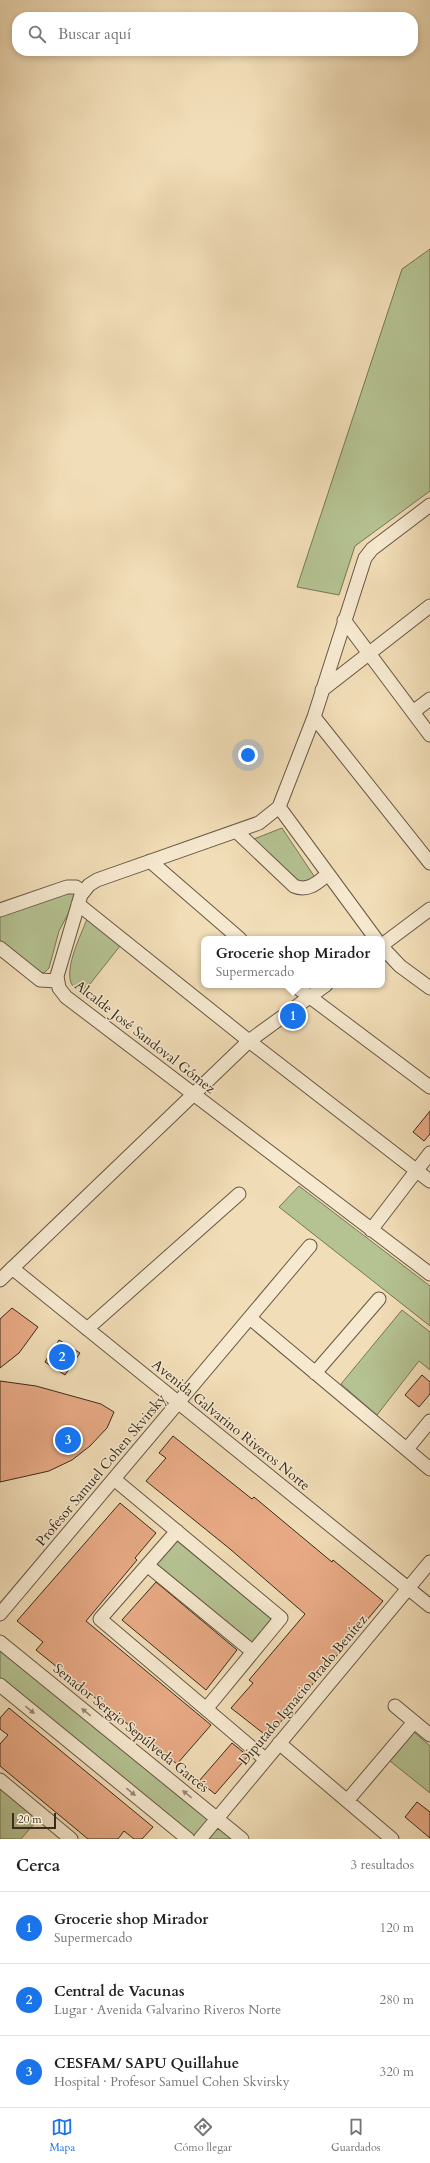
<!DOCTYPE html>
<html lang="es">
<meta charset="utf-8">
<style>
:root{--surface:#fff;--page:#f2f2f2;--text:#202124;--muted:#757577;--line:#e0e0e0;--accent:#1a73e8}
body{margin:0;font-family:Cardo,serif;background:var(--page);color:var(--text)}
.scale{position:absolute;left:12px;bottom:10px;width:44px;box-sizing:border-box;padding-left:4px;border:2px solid #382c1d;border-top:0;font-size:11px;line-height:14px;white-space:nowrap;color:#382c1d;-webkit-text-stroke:3px #f6e9d0;paint-order:stroke}
.you{position:absolute;left:248px;top:755px;width:14px;height:14px;margin:-10px;border:3px solid #fff;border-radius:50%;background:#1a73e8;box-shadow:0 0 0 6px #1a73e833}
.badge{display:grid;place-items:center;width:26px;height:26px;border-radius:50%;background:var(--accent);color:#fff;font-size:13px;font-weight:700}
.pin{position:absolute;translate:-50% -50%;border:2px solid #fff;box-shadow:0 1px 4px #0006}
.popup{position:absolute;left:201px;top:936px;width:184px;height:52px;box-sizing:border-box;display:grid;place-content:center;border-radius:8px;background:var(--surface);filter:drop-shadow(0 1px 3px #0005);font-size:13px;white-space:nowrap;color:var(--muted)}
.popup b{font-size:15px;color:var(--text)}
.popup::after{content:'';position:absolute;left:50%;top:100%;margin-left:-8px;border:8px solid transparent;border-top-color:var(--surface)}
.list{margin:0;padding:0;list-style:none}
h2{display:flex;justify-content:space-between;align-items:center;height:52px;margin:0;padding:0 16px;font-size:17px}
h2 small{font-size:13px;font-weight:400;color:var(--muted)}
.list li{display:grid;grid-template-columns:26px 1fr auto;gap:12px;align-items:center;box-sizing:border-box;height:72px;padding:0 16px;border-top:1px solid var(--line)}
.list b{display:block;font-size:15px;white-space:nowrap}
.list p{margin:0;font-size:13px;white-space:nowrap;color:var(--muted)}
.list em{font-size:13px;font-style:normal;color:var(--muted)}
.icon{flex:none;width:22px;height:22px;fill:none;stroke:currentColor;stroke-width:2;stroke-linecap:round;stroke-linejoin:round}
.map{position:relative;flex:none;width:430px;height:1839px;overflow:hidden}
.search{position:absolute;background:var(--surface);box-shadow:0 2px 6px #0003;left:12px;right:12px;top:12px;height:44px;display:flex;align-items:center;gap:10px;box-sizing:border-box;padding:0 14px;border-radius:16px;color:var(--muted);font-size:15px}
.sheet{height:268px;background:var(--surface)}
nav{display:flex;justify-content:space-around;align-items:center;box-sizing:border-box;height:56px;border-top:1px solid var(--line);background:var(--surface);font-size:11px;color:var(--muted)}
nav a{display:grid;justify-items:center;gap:2px}
nav .on{color:var(--accent)}
.map>svg:first-child{display:block}
</style>
<div class="map">
<svg width="430" height="1839" viewBox="0 0 430 1839">
<rect width="100%" height="100%" fill="#f1ddb7"/>
<filter id="stains"><feTurbulence type="fractalNoise" baseFrequency=".005" numOctaves="4"/><feColorMatrix values="0 0 0 0 .2 0 0 0 0 .09 0 0 0 0 .02 0 0 0 .5 -.17"/></filter>
<radialGradient id="worn" r=".72"><stop offset=".6" stop-color="#630" stop-opacity="0"/><stop offset="1" stop-color="#630" stop-opacity=".3"/></radialGradient>
<path fill="#b5c292" stroke="#767758" d="M430,249V491L355,546L339,595L297,587L402,269Z
M282,828L316,879L300,882L254,839Z
M70,890L79,893L59,931L49,968L44,973L37,972L0,940V915Z
M87,919L120,946L82,994C78,991 73,987 71,983C65,966 81,935 87,919Z
M299,1186L430,1286V1326L279,1207Z
M402,1310L430,1332V1370L419,1361L377,1415L341,1384Z
M177,1541L271,1619L252,1642L157,1564Z
M0,1647L235,1839H193L0,1680Z
M414,1732L430,1746V1793L390,1761Z
M0,1786L39,1818L21,1839H0Z"/>
<path fill="#e8aa85" stroke="#382c1d" d="M430,1111V1134L424,1141L413,1132Z
M12,1308L38,1327L19,1353L0,1368V1319Z
M59,1340L80,1353L65,1375L45,1362Z
M422,1375L430,1382V1394L419,1407L405,1395Z
M0,1381L36,1386L101,1404L114,1412L107,1428L90,1446L72,1460L49,1471L0,1482Z
M173,1436L252,1499L254,1497L332,1562L333,1560L383,1601L268,1737L231,1708L253,1683L249,1680L305,1614L230,1549L146,1481L166,1458L159,1453Z
M120,1503L156,1533L135,1558L137,1560L86,1621L211,1725L177,1764L36,1650L43,1642L17,1621Z
M156,1582L237,1650L206,1690L122,1620Z
M9,1708L153,1827L142,1839H134L124,1831L118,1839H88L0,1766V1744L8,1735L0,1729V1718Z
M232,1743L248,1756L215,1794L199,1781Z
M417,1802L430,1812V1838L405,1817Z"/>
<g fill="none" stroke-linecap="round" stroke-linejoin="round">
<g stroke="#665844" stroke-width="15">
<path id="street" d="M430,505L372,549L365,558L314,717L279,807L259,823L97,880L89,885L81,895L57,976L59,988L66,997L430,1274
M344,620L430,735
M322,690L430,606
M413,712L430,699
M314,717L430,863
M279,807L376,939
M236,831L294,886C308,892 317,883 328,874
M150,861L240,939
M78,904L249,1041L430,1181
M0,910L67,887H76L83,892
M382,945L430,909
M382,947L400,966L430,988
M0,948L40,980L57,981
M294,985L430,1087
M371,1230L430,1153
M12,1268L430,1606
M0,1280L249,1041L326,985
M250,1318L430,1469
M87,1329L239,1194
M315,1373L379,1299
M407,1449L430,1421
M114,1479L281,1618L206,1709
M177,1531L100,1619L265,1759
M147,1565L253,1652
M0,1614L310,1246
M0,1642L242,1839
M0,1685L188,1839
M395,1706L430,1735
M279,1743L392,1839
M0,1780L71,1839
M347,1801L414,1722
M200,1839L430,1562"/>
</g>
<use href="#street" stroke="#f6e9d0" stroke-width="13"/>
</g>
<defs><path id="oneway-solid" d="M-6-.8H1V-3.2L6.5 0L1 3.2V.8H-6Z"/></defs>
<g fill="#978a76">
<use href="#oneway-solid" transform="translate(30 1710) rotate(39)"/>
<use href="#oneway-solid" transform="translate(86 1712) rotate(-141)"/>
<use href="#oneway-solid" transform="translate(131 1792) rotate(39)"/>
<use href="#oneway-solid" transform="translate(187 1794) rotate(-141)"/>
</g>
<g text-anchor="middle" dominant-baseline="central" stroke-width="3" stroke-linejoin="round" paint-order="stroke">
<g font-size="14" fill="#382c1d" stroke="#f6e9d0">
<text transform="translate(145 1037) rotate(38)">Alcalde José Sandoval Gómez</text>
<text transform="translate(231 1425) rotate(39)">Avenida Galvarino Riveros Norte</text>
<text transform="translate(101 1470) rotate(-50)">Profesor Samuel Cohen Skvirsky</text>
<text transform="translate(303 1690) rotate(-50)">Diputado Ignacio Prado Benítez</text>
<text transform="translate(131 1728) rotate(39)">Senador Sergio Sepúlveda Garcés</text>
</g>
</g>
<rect width="100%" height="100%" filter="url(#stains)"/>
<rect width="100%" height="100%" fill="url(#worn)"/>
</svg>
<div class="scale">20 m</div>
<div class="you"></div>
<div class="pin badge" style="left:293px;top:1016px">1</div>
<div class="popup"><b>Grocerie shop Mirador</b>Supermercado</div>
<div class="pin badge" style="left:62px;top:1357px">2</div>
<div class="pin badge" style="left:68px;top:1440px">3</div>
<div class="search"><svg class="icon" aria-label="search" viewBox="0 0 24 24"><circle cx="10" cy="10" r="6"/><path d="M15 15l6 6"/></svg>Buscar aquí</div>
</div>
<section class="sheet">
<h2>Cerca<small>3 resultados</small></h2>
<ul class="list">
<li><span class="badge">1</span><div><b>Grocerie shop Mirador</b><p>Supermercado</p></div><em>120 m</em></li>
<li><span class="badge">2</span><div><b>Central de Vacunas</b><p>Lugar · Avenida Galvarino Riveros Norte</p></div><em>280 m</em></li>
<li><span class="badge">3</span><div><b>CESFAM/ SAPU Quillahue</b><p>Hospital · Profesor Samuel Cohen Skvirsky</p></div><em>320 m</em></li>
</ul>
</section>
<nav>
<a class="on"><svg class="icon" aria-label="map" viewBox="0 0 24 24"><path d="M3 6l6-2 6 2 6-2v14l-6 2-6-2-6 2zM9 4v14M15 6v14"/></svg>Mapa</a>
<a><svg class="icon" aria-label="directions" viewBox="0 0 24 24"><path d="M12 3l9 9-9 9-9-9zM9 14v-3h6M13 9l2 2-2 2"/></svg>Cómo llegar</a>
<a><svg class="icon" aria-label="saved" viewBox="0 0 24 24"><path d="M7 4h10v16l-5-4-5 4z"/></svg>Guardados</a>
</nav>
